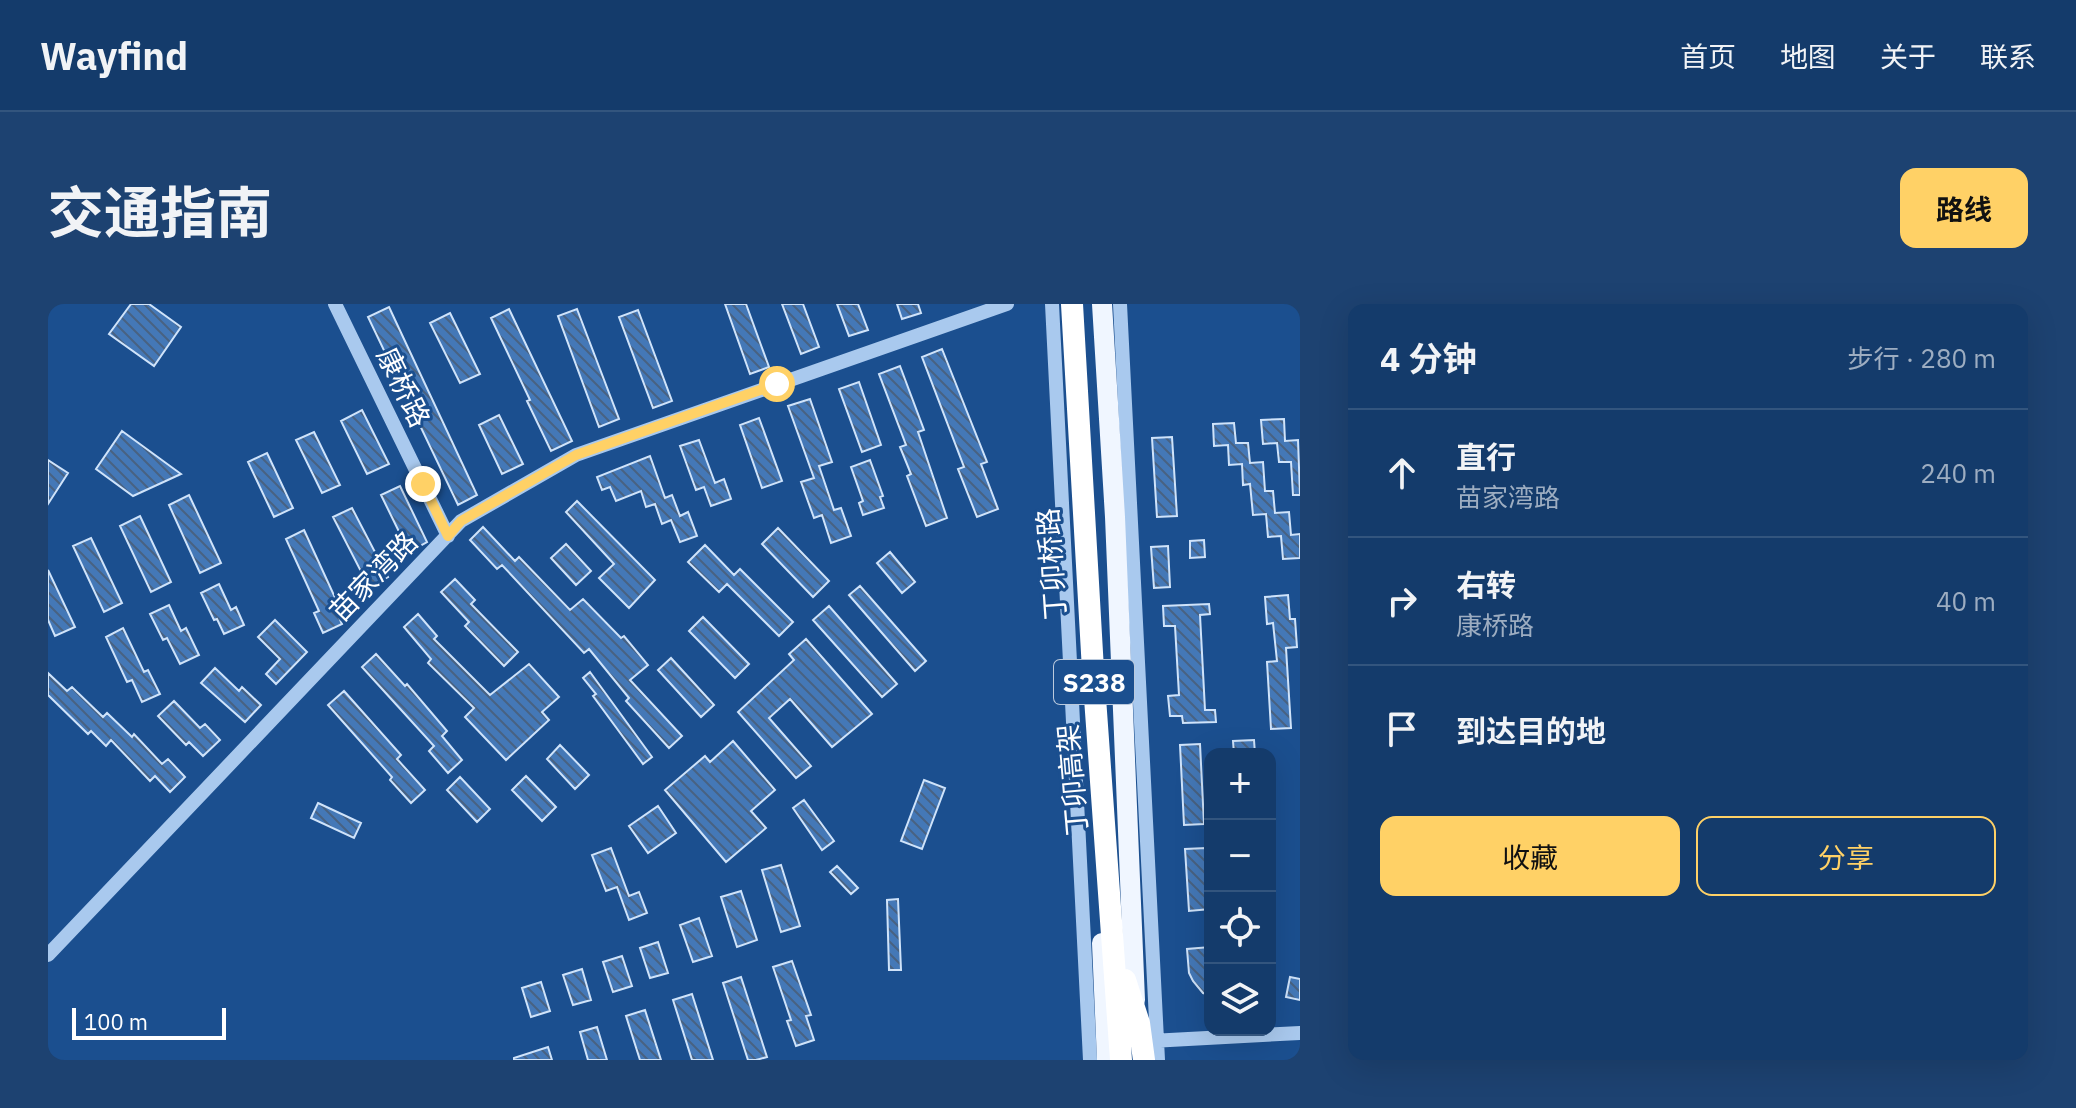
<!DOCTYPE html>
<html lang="zh">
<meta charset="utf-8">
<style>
:root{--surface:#143b6b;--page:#1d4271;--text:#f1f3f6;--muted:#9dadc1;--line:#33557e;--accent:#ffd166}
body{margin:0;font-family:"IBM Plex Sans","Noto Sans SC",sans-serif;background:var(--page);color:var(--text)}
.controls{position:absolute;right:24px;bottom:24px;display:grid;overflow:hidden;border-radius:16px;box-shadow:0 8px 32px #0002}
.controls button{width:72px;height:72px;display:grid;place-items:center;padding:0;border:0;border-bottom:2px solid var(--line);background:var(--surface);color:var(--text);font:40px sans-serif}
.scale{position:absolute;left:24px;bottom:20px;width:154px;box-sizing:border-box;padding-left:8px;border:4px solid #fff;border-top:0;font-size:22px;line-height:28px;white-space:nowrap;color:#fff;-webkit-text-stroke:6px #1b4f8f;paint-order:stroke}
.stop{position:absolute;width:24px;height:24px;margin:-18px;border:6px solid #ffd166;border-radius:50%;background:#fff}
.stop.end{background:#ffd166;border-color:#fff;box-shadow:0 2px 8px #0008}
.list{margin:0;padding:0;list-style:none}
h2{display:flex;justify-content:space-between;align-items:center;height:104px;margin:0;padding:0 32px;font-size:34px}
h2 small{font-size:26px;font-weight:400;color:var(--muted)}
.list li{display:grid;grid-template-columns:52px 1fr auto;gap:24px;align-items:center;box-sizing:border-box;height:128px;padding:0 32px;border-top:2px solid var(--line)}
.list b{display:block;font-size:30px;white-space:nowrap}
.list p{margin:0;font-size:26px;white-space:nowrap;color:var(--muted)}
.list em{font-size:26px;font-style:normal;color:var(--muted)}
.actions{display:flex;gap:16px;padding:24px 32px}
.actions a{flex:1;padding:18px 0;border:2px solid var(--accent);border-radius:16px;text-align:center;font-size:28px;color:var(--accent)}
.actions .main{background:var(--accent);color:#111}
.icon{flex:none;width:44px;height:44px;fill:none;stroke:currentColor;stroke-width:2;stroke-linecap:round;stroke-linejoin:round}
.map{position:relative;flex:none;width:1252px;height:756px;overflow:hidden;border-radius:16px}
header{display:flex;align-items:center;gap:48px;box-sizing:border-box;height:112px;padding:0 40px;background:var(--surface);border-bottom:2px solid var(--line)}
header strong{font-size:38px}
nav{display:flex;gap:44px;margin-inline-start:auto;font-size:28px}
.intro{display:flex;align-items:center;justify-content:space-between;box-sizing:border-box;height:192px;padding:0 48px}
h1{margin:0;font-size:56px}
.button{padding:20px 36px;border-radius:16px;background:var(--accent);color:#111;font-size:28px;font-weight:700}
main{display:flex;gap:48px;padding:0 48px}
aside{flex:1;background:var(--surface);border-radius:16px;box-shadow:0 8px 32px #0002}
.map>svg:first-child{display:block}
</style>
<header>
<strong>Wayfind</strong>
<nav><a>首页</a><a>地图</a><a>关于</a><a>联系</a></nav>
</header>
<div class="intro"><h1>交通指南</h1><a class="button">路线</a></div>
<main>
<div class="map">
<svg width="1252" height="756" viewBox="0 0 1252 756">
<defs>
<pattern id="building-back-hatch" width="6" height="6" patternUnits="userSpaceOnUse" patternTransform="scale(2)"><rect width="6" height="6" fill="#4478b7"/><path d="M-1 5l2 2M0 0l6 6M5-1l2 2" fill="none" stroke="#486282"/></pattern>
</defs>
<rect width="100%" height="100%" fill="#1b4f8f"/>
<path fill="url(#building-back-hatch)" stroke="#cfe3fa" stroke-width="2" d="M83,0H101L133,23L106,62L61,30Z
M677,0H698L721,63L702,70Z
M734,0H755L771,43L753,50Z
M789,0H810L820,26L801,32Z
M849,0H870L873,9L854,15Z
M341,3L429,191L410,201L320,13Z
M461,5L524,137L503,147L479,97L482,96L443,14Z
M529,5L571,115L551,123L510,12Z
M590,6L624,97L605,104L571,13Z
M402,9L432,70L412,79L382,19Z
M894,45L939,158L933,160L950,205L929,213L910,165L916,163L874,53Z
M852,62L876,126L870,128L899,214L878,222L859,172L863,170L852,143L858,141L831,70Z
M811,78L833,141L814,148L791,85Z
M762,95L784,158L771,162L786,206L793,204L803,232L783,239L774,211L766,214L753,178L766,174L740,102Z
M314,106L341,160L319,170L293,117Z
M451,111L475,160L454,170L431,121Z
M711,114L734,177L714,184L692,121Z
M1236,115L1237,137L1250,136L1252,191H1245L1243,158H1231L1229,139L1215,140L1213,116Z
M1186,119L1188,139H1200L1202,159L1215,158L1217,187H1225L1227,209L1241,208L1243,231L1252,230V254L1235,255L1233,232L1220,233L1218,210L1205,211L1202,180L1195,181L1194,160L1181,161L1180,141L1166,142L1165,120Z
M74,127L133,170L85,192L48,165Z
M266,128L292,181L274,189L248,136Z
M1124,133L1129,212L1109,213L1104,134Z
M651,136L667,179L676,175L683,195L663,202L656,183L648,186L632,142Z
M219,149L245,204L226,213L200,158Z
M602,152L617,194L624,191L632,212L640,208L649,232L632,238L623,216L614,220L607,200L598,203L593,187L568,197L562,183L554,186L549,173Z
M0,156L20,169L0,200Z
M822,156L835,192L832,193L836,204L815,211L811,199L815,197L803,163Z
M352,182L379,238L361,248L333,191Z
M141,191L173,259L152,269L121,201Z
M529,197L607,276L581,304L551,274L566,260L518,208Z
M304,204L340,273L321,283L285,213Z
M92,212L123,278L103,288L72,222Z
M435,223L467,257L471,253L522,306L535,295L573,334L576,332L600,361L582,376L634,432L621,444L578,397L581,394L541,345L536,349L454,261L449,265L422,236Z
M730,224L781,277L765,293L714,240Z
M256,226L290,300L286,302L294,320L275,329L266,309L271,307L238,235Z
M43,234L74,299L56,308L25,242Z
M1156,236L1157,253L1142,254V237Z
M518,240L543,267L528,281L503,254Z
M657,241L686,271L692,265L745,318L731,332L679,280L671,288L640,258Z
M1120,242L1122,283L1106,284L1103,243Z
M842,248L867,278L854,289L829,259Z
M0,266L27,323L7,332L0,316Z
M407,275L427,296L423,300L470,348L456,362L417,322L421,318L393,288Z
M171,280L183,306L188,303L196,321L176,330L169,315L166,316L153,289Z
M812,282L878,357L867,367L801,291Z
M1240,291L1242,315H1247L1249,343L1238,344L1243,424L1223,425L1219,358L1229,357L1225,319L1219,320L1217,293Z
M1161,300L1162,310L1152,311L1157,406H1167L1168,418L1135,419L1134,412H1122L1120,392L1131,391L1127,322H1116L1115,302Z
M121,301L133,327L138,324L151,351L132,360L119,334L115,336L102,310Z
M781,302L849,380L834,393L765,316Z
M370,310L389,332L386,335L442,391L481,360L511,393L494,408L501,416L458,456L417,413L426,404L380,359L383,355L356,323Z
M655,313L701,360L687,374L641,327Z
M227,316L259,348L228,380L218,370L232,355L210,333Z
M75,324L96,368L100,366L112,390L94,398L84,376L79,378L58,333Z
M758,335L824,410L784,443L742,395L721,414L763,462L748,474L690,408L746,356L741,350Z
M328,350L357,382L359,380L399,427L394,432L414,456L400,469L381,447L386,442L314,363Z
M623,354L666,401L653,413L610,366Z
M167,364L191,387L194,383L213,401L197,418L153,379Z
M542,368L604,453L595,460L545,392L548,390L535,374Z
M0,369L19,387L24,383L55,413L59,409L84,433L86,430L114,460L120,455L137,473L122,488L107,472L102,477L63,436L58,442L43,427L40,430L0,391Z
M296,387L353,451L349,455L377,486L363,499L342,476L344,473L280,401Z
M126,397L152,424L157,420L172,436L155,452L141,438L138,441L110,412Z
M1206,436L1207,450H1186L1185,437Z
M685,437L727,486L703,507L718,524L678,558L617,486L657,452L662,458Z
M1152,440L1156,520L1136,521L1132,441Z
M512,441L541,471L527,485L499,455Z
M478,472L508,503L494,517L464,486Z
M412,473L442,505L429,518L399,486Z
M876,476L897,484L874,545L853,537Z
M756,496L786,537L774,546L745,504Z
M270,499L313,519L306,534L263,514Z
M610,502L628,529L600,549L581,522Z
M563,544L581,592L591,588L599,609L581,616L569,583L558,587L544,551Z
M1158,544L1162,605L1141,607L1137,545Z
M733,561L752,622L733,628L714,566Z
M789,562L810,584L803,590L782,568Z
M693,587L709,636L689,643L673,593Z
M850,595L853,666H841L839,596Z
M651,614L664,652L645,658L632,621Z
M610,638L620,669L602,674L592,644Z
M1162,643V691L1155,689L1145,677L1141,669L1139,645Z
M574,652L584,682L565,688L555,658Z
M744,657L763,711L758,712L766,736L748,742L739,717L743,716L725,663Z
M534,665L543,696L525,701L515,671Z
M693,673L719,753L708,756H700L675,679Z
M1242,673L1252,675V696L1238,693Z
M493,678L502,707L483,713L474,684Z
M644,690L665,756H644L625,696Z
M597,706L613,756H592L578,712Z
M549,723L559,756H540L532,728Z
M500,743L504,756H466V754Z"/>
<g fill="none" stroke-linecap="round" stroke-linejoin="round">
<path stroke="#a9c9ee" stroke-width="14" d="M287,0L400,232
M1004,0L1042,756
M1072,0L1110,756
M0,651L413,217L528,151L959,0
M1103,737L1252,729"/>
<path stroke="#f0f6ff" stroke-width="20" d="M1054,0L1067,213L1087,696
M1054,639L1059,756"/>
<path stroke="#fff" stroke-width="22" d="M1024,0L1045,366L1073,756
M1077,676L1091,719L1096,756"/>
</g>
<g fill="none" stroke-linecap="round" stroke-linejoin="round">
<path stroke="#ffd166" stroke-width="10" d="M375,180L400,232L413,217L528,151L729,80"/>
</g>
<g text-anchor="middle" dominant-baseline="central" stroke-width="6" stroke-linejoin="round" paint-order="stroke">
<rect fill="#1b4f8f" stroke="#bbcadd" stroke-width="2" x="1006" y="356" width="80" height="44" rx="6"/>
<g font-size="26" font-weight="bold" fill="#fff">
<text x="1046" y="378">S238</text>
</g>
<g font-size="28" fill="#fff" stroke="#1b4f8f">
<text transform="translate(356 83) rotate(64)">康桥路</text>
<text transform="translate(1003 260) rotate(-94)">丁卯桥路</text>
<text transform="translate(325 272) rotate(-46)">苗家湾路</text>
<text transform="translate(1024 476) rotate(-95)">丁卯高架</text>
</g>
</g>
</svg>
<div class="controls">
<button>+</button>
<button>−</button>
<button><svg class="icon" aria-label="locate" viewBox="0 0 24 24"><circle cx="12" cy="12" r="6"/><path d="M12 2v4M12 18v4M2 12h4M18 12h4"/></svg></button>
<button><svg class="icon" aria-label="layers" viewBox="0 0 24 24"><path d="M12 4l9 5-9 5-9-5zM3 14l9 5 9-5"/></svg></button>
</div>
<div class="scale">100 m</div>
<div class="stop" style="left:729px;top:80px"></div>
<div class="stop end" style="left:375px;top:180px"></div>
</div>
<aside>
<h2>4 分钟<small>步行 · 280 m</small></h2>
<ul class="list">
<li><svg class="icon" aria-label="ahead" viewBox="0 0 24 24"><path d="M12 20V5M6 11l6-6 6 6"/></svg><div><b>直行</b><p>苗家湾路</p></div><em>240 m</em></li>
<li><svg class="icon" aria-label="right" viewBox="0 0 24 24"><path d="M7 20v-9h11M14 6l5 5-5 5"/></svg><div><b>右转</b><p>康桥路</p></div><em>40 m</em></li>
<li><svg class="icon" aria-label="arrive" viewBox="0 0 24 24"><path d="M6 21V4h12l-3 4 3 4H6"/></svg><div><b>到达目的地</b></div></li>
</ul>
<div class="actions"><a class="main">收藏</a><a>分享</a></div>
</aside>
</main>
